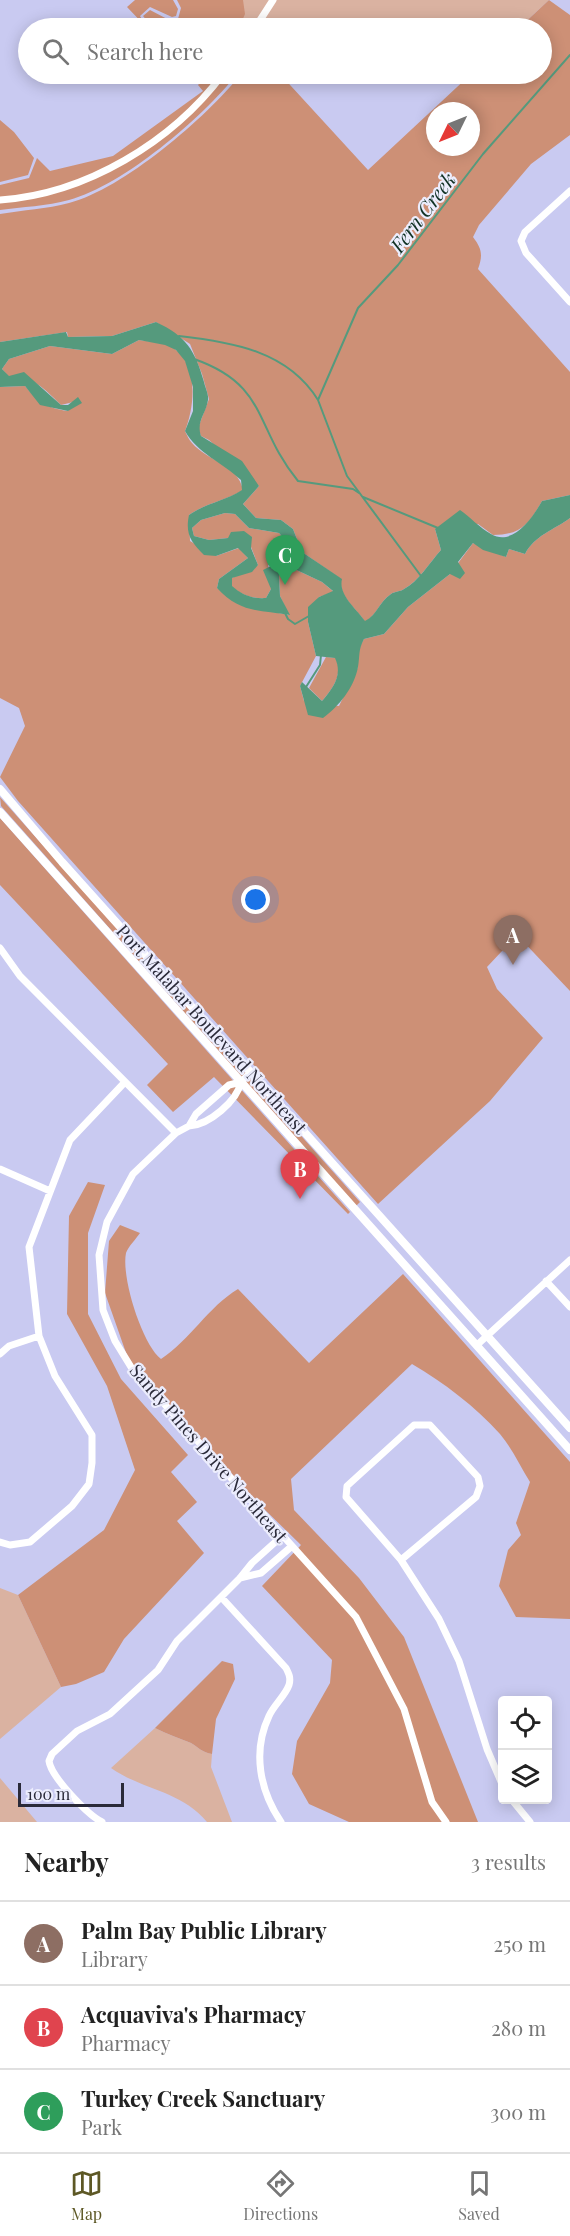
<!DOCTYPE html>
<style>
:root{--surface:#fff;--page:#f2f2f2;--text:#222;--muted:#767676;--line:#e0e0e0;--accent:#5d5825}
body{margin:0;font-family:"Playfair Display",serif;background:var(--page);color:var(--text)}
.controls{position:absolute;right:18px;bottom:18px;display:grid;overflow:hidden;border-radius:6px;box-shadow:0 3px 15px #0003}
.controls button{width:54px;height:54px;display:grid;place-items:center;padding:0;border:0;border-bottom:2px solid var(--line);background:var(--surface);color:var(--text);font:30px sans-serif}
.compass{position:absolute;left:426px;top:102px;width:54px;height:54px;border-radius:50%;background:var(--surface);box-shadow:0 3px 15px #0003;rotate:227deg}
.scale{position:absolute;left:18px;bottom:15px;width:106px;box-sizing:border-box;padding-left:6px;border:3px solid #2a2a39;border-top:0;font-size:16px;line-height:21px;white-space:nowrap;color:#2a2a39;-webkit-text-stroke:4px #ecedfd;paint-order:stroke}
.you{position:absolute;left:256px;top:900px;width:21px;height:21px;margin:-15px;border:4px solid #fff;border-radius:50%;background:#1a73e8;box-shadow:0 0 0 9px #1a73e833}
.badge{display:grid;place-items:center;width:39px;height:39px;border-radius:50%;background:var(--accent);color:#fff;font-size:20px;font-weight:700}
.pin{position:absolute;translate:-50% -50px;filter:drop-shadow(0 2px 3px #0008)}
.pin::after{content:'';position:absolute;top:32px;width:21px;height:18px;background:inherit;clip-path:polygon(0 0,100% 0,50% 100%)}
.list{margin:0;padding:0;list-style:none}
h2{display:flex;justify-content:space-between;align-items:center;height:78px;margin:0;padding:0 24px;font-size:26px}
h2 small{font-size:20px;font-weight:400;color:var(--muted)}
.list li{display:grid;grid-template-columns:39px 1fr auto;gap:18px;align-items:center;box-sizing:border-box;height:84px;padding:0 24px;border-top:2px solid var(--line)}
.list b{display:block;font-size:22px;white-space:nowrap}
.list p{margin:0;font-size:20px;white-space:nowrap;color:var(--muted)}
.list em{font-size:20px;font-style:normal;color:var(--muted)}
.icon{flex:none;width:33px;height:33px;fill:none;stroke:currentColor;stroke-width:2;stroke-linecap:round;stroke-linejoin:round}
.map{position:relative;flex:none;width:570px;height:1822px;overflow:hidden}
.search{position:absolute;background:var(--surface);box-shadow:0 3px 15px #0003;left:18px;right:18px;top:18px;height:66px;display:flex;align-items:center;gap:15px;box-sizing:border-box;padding:0 21px;border-radius:33px;color:var(--muted);font-size:22px}
.sheet{height:330px;background:var(--surface)}
nav{display:flex;justify-content:space-around;align-items:center;box-sizing:border-box;height:84px;border-top:2px solid var(--line);background:var(--surface);font-size:16px;color:var(--muted)}
nav a{display:grid;justify-items:center;gap:3px}
nav .on{color:var(--accent)}
.map>svg:first-child{display:block}
</style>
<div class="map">
<svg width="570" height="1822" viewBox="0 0 570 1822">
<rect width="100%" height="100%" fill="#c9caf1"/>
<path fill="#dab2a1" d="M232,0H549L519,28H240L223,9Z
M0,1588L18,1595L61,1687L0,1739Z
M155,1728C167,1734 179,1738 191,1743C199,1748 202,1752 212,1754L211,1767L232,1822H207C180,1790 142,1790 111,1768Z
M0,1778L37,1822H0Z"/>
<path fill="#cd9076" fill-rule="evenodd" d="M135,0H173L178,9L176,16L172,17L150,7L140,16L147,28L127,7Z
M177,0H243L245,14L239,28H153L143,16L150,10L171,21L178,19L181,8Z
M549,0L570,15V135L531,164L479,225L473,237C482,249 483,255 478,269L570,372V495L542,501C529,524 521,535 493,535L478,524L435,529L441,550C430,562 419,581 404,589C400,592 395,591 391,594C379,602 377,615 365,622C357,609 338,596 341,579L302,552L293,529L281,520L256,518L243,504L259,486L209,440L201,436L198,428L209,399L202,374L190,344L156,322L112,336L68,337L67,332L0,342V214C23,210 47,209 69,203C123,189 206,118 241,74H280L368,170L471,74H542V28H519ZM435,111H471V147H435Z
M208,74H237C202,118 124,185 69,200C47,206 22,207 0,210V185L29,178L37,158L50,171L113,156L203,91L198,85Z
M0,120L14,132L34,158L28,175L0,182Z
M139,340C151,342 167,342 176,350C199,368 194,408 185,431C187,435 189,440 192,443C207,461 238,464 243,490C225,501 206,503 189,515L190,541L216,556L239,548L248,558L219,579L217,588L273,612L289,615L280,596L279,575L288,566L322,582L334,592L319,597L308,622L316,656L300,686L304,701L339,706L358,667V650L364,639L384,634L408,607L450,574L473,543L506,557L509,549L525,554C535,535 554,530 570,518V991L517,935L487,967L497,989L543,1038L490,1101L378,1204L18,801L0,777L25,726L19,708L0,698V387L25,386C39,403 47,408 68,411L73,402L61,405C48,392 29,372 9,377L2,369L9,359L50,346L112,354Z
M225,513L235,514L249,528L279,533L288,543L291,555L268,565L271,589L266,598C253,599 242,595 232,587V578L258,565L251,547L228,538L209,540L194,536L192,528L201,520Z
M326,657L336,658C343,675 333,688 322,701L309,688Z
M0,797L360,1202L356,1206L1,806Z
M0,818L350,1212L348,1214L214,1077L173,1112L147,1085L168,1064L0,885Z
M88,1182L105,1185L88,1233V1314L121,1379L188,1455L171,1472L197,1502L177,1521L204,1553L124,1639L104,1672L76,1684L61,1687L18,1595L104,1530L135,1470L107,1386L67,1314L69,1216Z
M120,1225L140,1233C136,1239 128,1247 126,1253C121,1277 142,1344 161,1359C190,1340 208,1307 238,1289L309,1363L403,1274L570,1462V1619L516,1617L499,1586L508,1550L521,1535L516,1523L530,1482C520,1466 512,1448 500,1434C475,1406 444,1383 412,1364L291,1479L294,1510L359,1578L404,1637L478,1822H349L309,1804L292,1774L297,1741L330,1683L332,1660L262,1586L301,1545L260,1505L172,1407L131,1367L105,1293L109,1241Z
M222,1661L233,1664L235,1679L216,1719L212,1754C202,1752 199,1748 191,1743C179,1738 167,1734 155,1728Z"/>
<path fill="#559a7d" fill-rule="evenodd" d="M156,322C186,336 195,350 204,382C205,387 209,395 208,400C206,414 196,421 201,436L242,461L259,486L243,504L256,518L281,520L293,529L302,552L342,579C338,595 357,609 365,621C377,615 379,602 391,594C395,591 400,592 404,589C418,582 430,562 441,550L435,529L460,510C470,517 480,528 491,534C513,547 533,517 542,501L570,495V518C554,530 535,535 525,554L509,549L506,557L483,550L473,543L458,562L465,573L460,579L450,574L408,607L384,634L364,639C358,650 360,656 358,667C354,688 339,706 323,718L308,715L300,686L302,682L322,701C333,688 343,675 335,658L316,656L308,622V607L319,597L333,591L322,582L288,566L279,575L280,596L290,615C259,610 240,613 217,588L219,579L248,558L238,548L216,556L204,555C191,542 185,534 189,515C206,503 225,501 242,490L241,480C223,463 197,453 185,431L193,411V387L185,361L176,350L165,345L139,340L112,354L50,346L9,359L2,369L9,376L24,372L61,405H68L78,397L82,403L68,411L40,405L25,386L0,387V342L66,332L68,337L112,336ZM225,513L235,514L249,528L279,533L288,543L291,556L263,570L271,589L266,598C253,599 242,595 232,586V578L252,572L258,565L251,548L252,537L244,531L231,532L228,538L209,540L194,536L192,528L201,520Z"/>
<g fill="none" stroke-linecap="round" stroke-linejoin="round">
<path stroke="#559a7d" stroke-width="2" d="M179,336C232,342 288,351 318,400
M194,359C269,385 254,428 298,481L353,489L359,493
M363,497L438,528
M421,576L347,476L318,400L358,308L398,265L483,154L570,55
M284,611L288,619L295,624L309,616
M306,687L320,665L321,655"/>
<path stroke="#fff" stroke-width="7" d="M255,28L273,0
M570,191L525,232L521,241L526,253L570,302
M0,200C86,194 172,142 223,74
M0,948L20,976L176,1133
M251,1072L241,1082L229,1085L196,1114L189,1126L176,1133L133,1174L107,1222L99,1255L103,1310L115,1341L131,1367L356,1617L404,1709L432,1802L446,1822
M189,1126C209,1125 237,1101 241,1082
M0,1169L50,1191
M546,1281L570,1307
M477,1345L570,1260
M0,1354L9,1346L39,1336
M0,1542L10,1545L30,1542L72,1506L89,1484L92,1463V1435L55,1376L39,1336L29,1247L70,1140L125,1082
M401,1560L476,1497L480,1486L478,1477L430,1425H414L347,1486L346,1497L401,1560L439,1619L459,1661L487,1749L502,1784
M240,1578L261,1573L292,1546
M222,1598L286,1668C289,1674 291,1678 289,1685C285,1696 274,1705 269,1716C252,1752 260,1791 281,1822
M512,1800L530,1822
M102,1822C88,1815 51,1777 49,1761L52,1754L77,1731L110,1714L158,1670L177,1641L240,1578L252,1563L282,1536"/>
<path stroke="#fff" stroke-width="8" d="M0,789L62,862L570,1428
M0,812L570,1450"/>
</g>
<g text-anchor="middle" dominant-baseline="central" stroke-width="4.5" stroke-linejoin="round" paint-order="stroke">
<g font-size="18" fill="#2a2a39" stroke="#ecedfd">
<text transform="translate(212 1029) rotate(48)">Port Malabar Boulevard Northeast</text>
<text transform="translate(209 1453) rotate(49)">Sandy Pines Drive Northeast</text>
</g>
<g font-size="20" font-style="italic" fill="#103124" stroke="#ecedfd">
<text transform="translate(422 212) rotate(-53)">Fern Creek</text>
</g>
</g>
</svg>
<div class="controls">
<button><svg class="icon" aria-label="locate" viewBox="0 0 24 24"><circle cx="12" cy="12" r="6"/><path d="M12 2v4M12 18v4M2 12h4M18 12h4"/></svg></button>
<button><svg class="icon" aria-label="layers" viewBox="0 0 24 24"><path d="M12 4l9 5-9 5-9-5zM3 14l9 5 9-5"/></svg></button>
</div>
<svg class="compass" viewBox="-18 -18 36 36"><path d="M0-13l5 13h-10z" fill="#e53935"/><path d="M0 13l5-13h-10z" fill="#767676"/></svg>
<div class="scale">100 m</div>
<div class="you"></div>
<div class="pin badge" style="left:513px;top:965px;background:#8d6e63">A</div>
<div class="pin badge" style="left:300px;top:1199px;background:#e0444e">B</div>
<div class="pin badge" style="left:285px;top:585px;background:#2e9e5b">C</div>
<div class="search"><svg class="icon" aria-label="search" viewBox="0 0 24 24"><circle cx="10" cy="10" r="6"/><path d="M15 15l6 6"/></svg>Search here</div>
</div>
<section class="sheet">
<h2>Nearby<small>3 results</small></h2>
<ul class="list">
<li><span class="badge" style="background:#8d6e63">A</span><div><b>Palm Bay Public Library</b><p>Library</p></div><em>250 m</em></li>
<li><span class="badge" style="background:#e0444e">B</span><div><b>Acquaviva's Pharmacy</b><p>Pharmacy</p></div><em>280 m</em></li>
<li><span class="badge" style="background:#2e9e5b">C</span><div><b>Turkey Creek Sanctuary</b><p>Park</p></div><em>300 m</em></li>
</ul>
</section>
<nav>
<a class="on"><svg class="icon" aria-label="map" viewBox="0 0 24 24"><path d="M3 6l6-2 6 2 6-2v14l-6 2-6-2-6 2zM9 4v14M15 6v14"/></svg>Map</a>
<a><svg class="icon" aria-label="directions" viewBox="0 0 24 24"><path d="M12 3l9 9-9 9-9-9zM9 14v-3h6M13 9l2 2-2 2"/></svg>Directions</a>
<a><svg class="icon" aria-label="saved" viewBox="0 0 24 24"><path d="M7 4h10v16l-5-4-5 4z"/></svg>Saved</a>
</nav>
